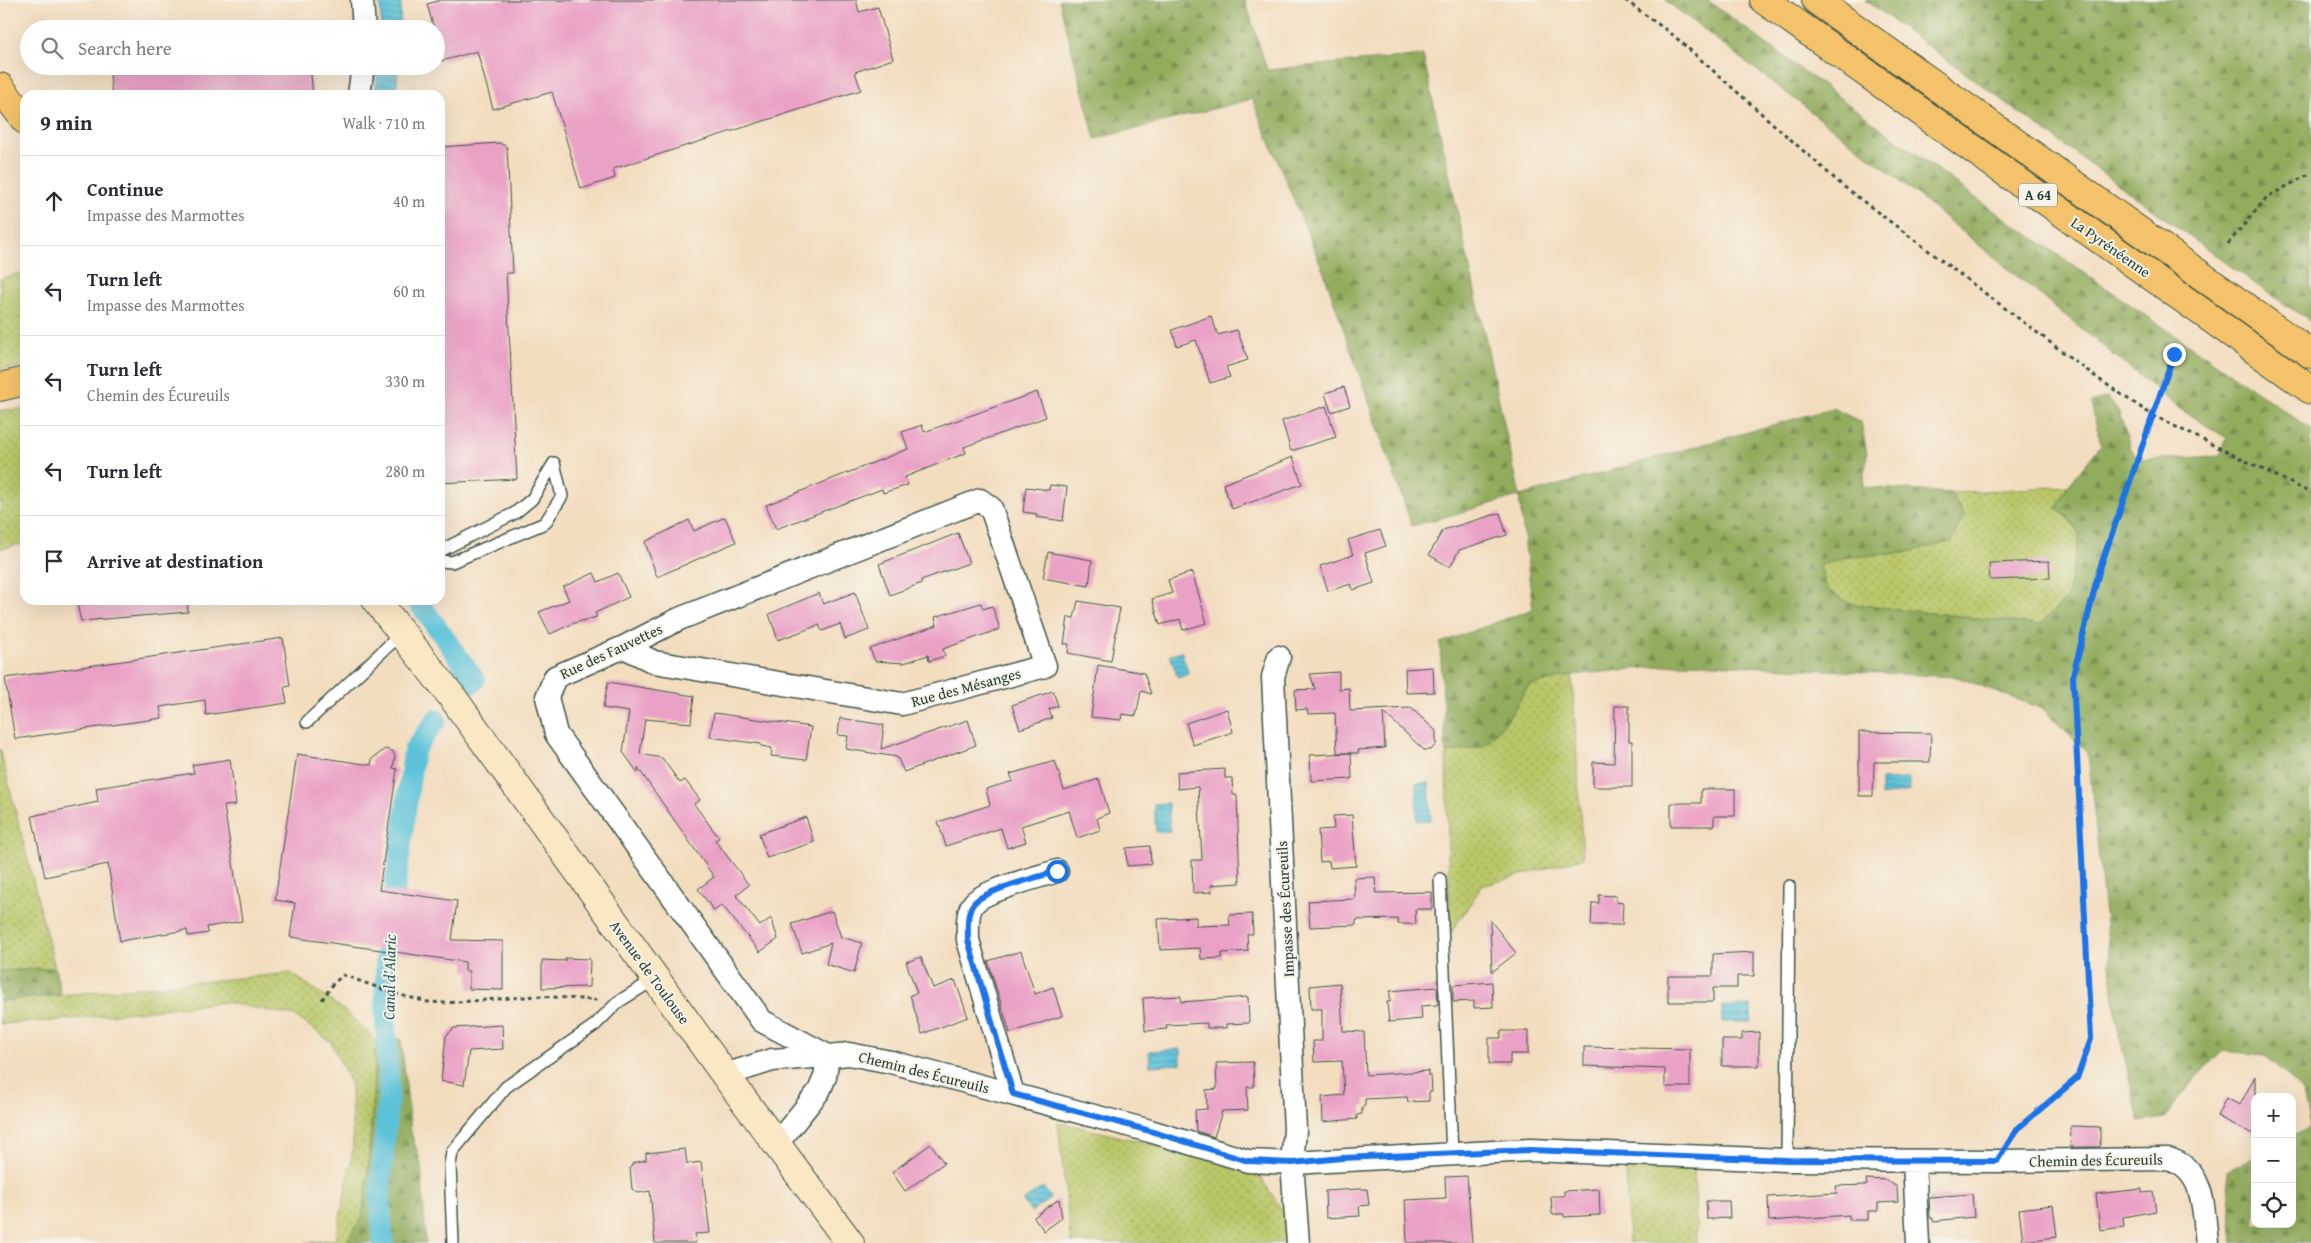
<!DOCTYPE html>
<meta charset="utf-8">
<style>
:root{--surface:#fff;--page:#f2f2f3;--text:#2b2b33;--muted:#7c7c81;--line:#e1e1e2}
body{margin:0;font-family:"Gentium Book Plus",serif;background:var(--page);color:var(--text)}
.controls{position:absolute;right:15px;bottom:15px;display:grid;overflow:hidden;border-radius:10px;box-shadow:0 5px 20px #0002}
.controls button{width:45px;height:45px;display:grid;place-items:center;padding:0;border:0;border-bottom:1px solid var(--line);background:var(--surface);color:var(--text);font:25px sans-serif}
.stop{position:absolute;width:15px;height:15px;margin:-11px;border:4px solid #1a73e8;border-radius:50%;background:#fff}
.stop.end{background:#1a73e8;border-color:#fff;box-shadow:0 1px 5px #0008}
.list{margin:0;padding:0;list-style:none}
h2{display:flex;justify-content:space-between;align-items:center;height:65px;margin:0;padding:0 20px;font-size:21px}
h2 small{font-size:16px;font-weight:400;color:var(--muted)}
.list li{display:grid;grid-template-columns:32px 1fr auto;gap:15px;align-items:center;box-sizing:border-box;height:90px;padding:0 20px;border-top:1px solid var(--line)}
.list b{display:block;font-size:19px;white-space:nowrap}
.list p{margin:0;font-size:16px;white-space:nowrap;color:var(--muted)}
.list em{font-size:16px;font-style:normal;color:var(--muted)}
.icon{flex:none;width:28px;height:28px;fill:none;stroke:currentColor;stroke-width:2;stroke-linecap:round;stroke-linejoin:round}
.map{position:relative;flex:none;width:2311px;height:1243px;overflow:hidden}
.search{position:absolute;background:var(--surface);box-shadow:0 5px 20px #0002;left:20px;top:20px;width:425px;height:55px;display:flex;align-items:center;gap:12px;box-sizing:border-box;padding:0 18px;border-radius:28px;color:var(--muted);font-size:19px}
.panel{position:absolute;background:var(--surface);box-shadow:0 5px 20px #0002;left:20px;top:90px;width:425px;height:515px;border-radius:15px}
.map>svg:first-child{display:block}
</style>
<div class="map">
<svg width="2311" height="1243" viewBox="0 0 2311 1243">
<defs>
<pattern id="grass-dots" width="8" height="8" patternUnits="userSpaceOnUse" patternTransform="scale(1.25)"><rect width="8" height="8" fill="#b9c769"/><path d="M2 2h.1M6 6h.1" fill="none" stroke="#96a357" stroke-width="1.8" stroke-linecap="round"/></pattern>
<pattern id="forest-firs" width="22" height="20" patternUnits="userSpaceOnUse" patternTransform="scale(1.25)"><rect width="22" height="20" fill="#92ac5d"/><path d="M5 1l3.5 6h-7zM16 11l3.5 6h-7z" fill="#778d4e"/></pattern>
<pattern id="water-rules" width="6" height="5" patternUnits="userSpaceOnUse" patternTransform="scale(1.25)"><rect width="6" height="5" fill="#5cc2da"/><path d="M0 2.5h6" fill="none" stroke="#4b9fb2"/></pattern>
</defs>
<rect width="100%" height="100%" fill="#f7f3e8"/>
<filter id="ink" filterUnits="userSpaceOnUse"><feTurbulence type="fractalNoise" baseFrequency=".02" numOctaves="2"/><feDisplacementMap in="SourceGraphic" scale="10" xChannelSelector="R" yChannelSelector="G"/><feConvolveMatrix kernelMatrix="1 2 1 2 8 2 1 2 1" color-interpolation-filters="sRGB"/></filter>
<filter id="wash" filterUnits="userSpaceOnUse"><feTurbulence type="fractalNoise" baseFrequency=".0096" numOctaves="4" result="noise"/><feDisplacementMap in="SourceGraphic" scale="20" xChannelSelector="R" yChannelSelector="G"/><feGaussianBlur stdDeviation="1.12" result="paint"/><feColorMatrix in="noise" values="0 0 0 0 0 0 0 0 0 0 0 0 0 0 0 0 0 1.4 0 .05"/><feComposite in="paint" operator="in"/></filter>
<g filter="url(#wash)">
<rect width="100%" height="100%" fill="#f3ddbf"/>
<path fill="url(#grass-dots)" stroke="#6c824e" d="M25,272V367L0,369V279Z
M25,409V543L0,549V410Z
M2068,486L2056,509L2067,516L2080,535L2067,598L2039,625L1851,604L1826,589L1819,565L1847,557L1903,553L1964,515L1951,493Z
M1572,675L1583,858L1482,886L1450,934L1446,753L1484,746L1508,719L1528,686Z
M0,749L55,968L0,971Z
M291,973L344,1010L376,1040L368,1173L362,1218L346,1243H305L336,1239L353,1150L351,1085L331,1042L295,1016L224,1002L52,1021L0,1024V1001Z
M1058,1122L1228,1162L1259,1175L1284,1213L1285,1243H1071Z
M1626,1168L1694,1169L1697,1243H1629Z"/>
<path fill="url(#forest-firs)" stroke="#587448" d="M1059,0H1245L1267,70L1423,55L1520,496L1833,408L1861,422L1867,454L1863,487L1951,493L1964,515L1951,542L1903,553L1847,557L1820,565L1826,589L1851,604L2039,625L2067,598L2080,535L2067,516L2056,509L2068,486L2101,445L2091,403L2107,397L2119,412L2130,447L2139,460L2220,456L2227,438L2180,409L1887,170L1665,0H1707L1980,201L2311,429V1243H2233L2227,1171L2255,1157V1224H2292V1137L2310,1127L2303,1091L2265,1055L2223,1051L2195,1078L2165,1118L2139,1122L2116,1020L2088,753L2043,709L1957,677L1693,663L1572,675L1528,686L1508,719L1484,746L1446,753L1440,643L1533,609L1519,496L1412,526L1323,270L1252,99L1095,139Z
M1865,0H2311V322L2258,286Z
M55,968L61,994L0,1001V971Z
M401,1039L411,1132L421,1164L426,1243H346L362,1218L368,1174L376,1040Z"/>
<path fill="url(#water-rules)" stroke="#3e8087" d="M380,0H401L400,29H381Z
M378,66H398L396,95H375Z
M1181,651L1189,674L1178,678L1170,655Z
M1909,779L1910,791L1881,796V780Z
M1429,783L1431,820L1417,821L1416,784Z
M1168,803L1170,831L1156,832L1154,804Z
M1722,1006H1751V1022H1722Z
M1181,1049V1064L1150,1066L1149,1051Z
M1043,1187L1051,1198L1031,1212L1023,1201Z"/>
<g fill="none" stroke-linecap="round" stroke-linejoin="round">
<path stroke="#5cc2da" stroke-width="21" d="M417,600L475,680L472,683
M383,1243L380,1194L389,1086L385,1010L386,954L414,750L436,720"/>
</g>
<g id="blocks">
<path fill="#eaa1c6" d="M441,0H856L859,12L878,7L893,59L855,72L861,90L613,169L615,178L581,189L552,92L493,109L477,51L442,61L436,39V29H434L427,4Z
M109,66H310L313,95H112Z
M500,143L507,147L513,273H506L517,479L440,483V147Z
M1211,316L1218,335L1237,330L1248,360L1226,367L1230,377L1210,383L1196,340L1177,346L1172,330Z
M1344,387L1350,406L1331,412L1325,393Z
M1037,392L1046,417L964,447L966,453L905,477L908,485L883,493L882,489L776,529L766,505L908,449L902,432L922,425L924,432Z
M1326,406L1336,437L1291,451L1282,421Z
M1293,457L1302,484L1232,509L1223,484Z
M1050,485L1067,487L1063,521L1036,517L1037,514L1023,512L1026,487L1049,490Z
M1500,513L1507,535L1459,550L1450,567L1429,555L1443,530Z
M725,517L736,542L657,577L645,542L689,520L694,531Z
M1380,530L1386,546L1365,553L1374,583L1353,590L1351,584L1328,591L1320,566L1353,555L1348,540Z
M958,533L969,563L921,580L922,583L890,595L879,564Z
M1048,552L1092,560L1089,586L1043,578Z
M2049,561L2050,578L1990,580L1989,563Z
M1192,572L1207,623L1183,630L1180,619L1160,625L1152,599L1172,593L1168,580Z
M594,573L598,582L618,573L629,597L595,613L597,617L574,623L550,634L539,612L569,600L563,587Z
M855,592L869,630L845,639L840,624L822,631L819,625L778,640L769,614L819,593L823,604Z
M76,600H187L188,612L81,621Z
M1078,601L1120,608L1111,661L1068,653L1069,644H1064L1068,617L1074,618Z
M981,603L983,609L992,606L1000,629L943,649L945,656L929,661L928,655L904,663L875,661L870,649L937,625L935,617Z
M283,638L290,686L284,687L287,703L206,715L205,700L160,707L162,718L15,739L5,678Z
M1098,665L1144,673L1151,694L1141,691L1136,716L1122,714L1121,720L1091,717Z
M1433,667L1434,692L1406,693L1405,669Z
M1339,672V689L1349,688L1350,711L1411,708L1436,731V744L1431,750H1424L1383,712L1385,748L1358,750L1359,753H1337L1335,713L1308,714L1307,709L1296,710L1295,690L1315,689L1310,674Z
M608,682L694,696L691,723L645,719L640,754L662,758L680,783L685,780L700,800L694,804L719,838L715,840L749,885L736,895L760,926L771,918L778,939L760,952L722,905L714,911L698,889L714,877L638,768V773L623,752L629,712L603,708Z
M1053,691L1058,706L1049,709L1052,718L1020,729L1012,705Z
M1615,706H1629V741H1632V787H1593V762L1614,763Z
M1227,709L1233,732L1193,745L1186,723Z
M714,713L811,727L806,760L771,756L772,748L761,746V744L710,737Z
M840,718L884,725L881,749L968,720L976,745L904,772L897,757L846,749L848,736L838,735Z
M1859,732L1931,733L1930,762H1874L1873,796H1859Z
M385,749L393,751L395,757L393,768L397,769L379,890L457,901L452,940L503,941V990L469,989V971H465V962L290,937L295,903L275,900L297,754L371,765L372,759Z
M1351,753L1352,779L1311,781L1310,755Z
M230,759L236,805L224,806L242,921L207,927L208,933L188,936L187,930L120,941L108,864L45,877L32,816L98,802L96,788L194,773L192,765Z
M1055,761L1064,790L1099,779L1109,813L1097,818L1100,830L1077,838L1069,811L1021,826L1026,842L1007,848L1001,828L946,846L938,822L990,805L986,789L1013,781L1010,774Z
M1225,769V778H1232L1233,795H1237L1240,883L1211,885L1212,892L1193,893L1192,860H1202L1198,787L1178,789L1177,772Z
M1701,789H1735V816H1714V826H1671V803H1701Z
M1352,815L1356,866L1330,868L1329,861L1320,862L1318,830L1334,829L1333,816Z
M806,817L814,842L767,858L759,834Z
M1150,846L1151,864L1127,866L1126,848Z
M1375,877L1376,893L1432,892V909H1415L1416,924H1398V919L1356,920V925L1310,927L1308,901L1355,899L1354,878Z
M1599,895L1616,896V902L1623,903L1622,925H1591L1592,903H1599Z
M832,911L841,937L862,943L854,973L826,964L831,943L802,953L792,924Z
M1252,914L1253,934H1247L1248,951L1222,953V958L1201,959L1200,948L1160,950L1158,919L1196,917V926L1230,925L1229,915Z
M1490,920L1516,953L1492,972Z
M1021,951L1035,994L1053,987L1062,1016L1010,1033L988,961Z
M1754,952V976H1737V988H1713V1002H1668V976H1713V954Z
M921,957L933,988L955,980L968,1017L922,1034L910,995L917,993L906,962Z
M565,958L590,959L589,987L542,988V960L565,961Z
M1492,982L1493,1007L1474,1008V1001L1453,1002V985Z
M1340,983L1343,1031L1364,1032L1366,1075L1428,1071V1076H1431L1432,1092H1429V1101L1408,1102L1407,1097L1365,1099V1106L1362,1107V1114L1357,1115V1119L1323,1122L1322,1097L1344,1095L1342,1061L1314,1062L1313,1041H1322V1009H1311L1310,986Z
M1437,987L1438,1003L1437,1005L1421,1006L1422,1019L1389,1022L1387,1002H1390V991Z
M1181,996V1002L1248,997L1249,1023L1226,1024V1028H1207V1023L1166,1025L1167,1029L1145,1031L1143,998Z
M502,1025L503,1049L469,1051L464,1085L441,1081L446,1036L454,1028Z
M1501,1031H1528V1054H1510V1064H1489V1038H1501Z
M1759,1032V1066H1722V1040H1742V1033Z
M1584,1047L1690,1049V1087H1665V1069L1584,1066Z
M1253,1062L1254,1087H1247L1248,1110L1222,1111L1214,1137L1196,1131L1195,1110L1207,1109L1206,1090L1217,1089L1216,1063Z
M2255,1076V1135L2217,1116L2226,1098L2240,1105Z
M2071,1126L2100,1127V1147H2070Z
M931,1144L944,1163L905,1191L892,1172Z
M685,1149L687,1164L701,1162L710,1233L695,1234L696,1243H655L650,1191L638,1193L632,1189L630,1168L633,1163L646,1160V1153Z
M1467,1176L1472,1243H1407L1405,1200L1446,1198L1445,1177Z
M1866,1179L1886,1180L1897,1187L1898,1202L1878,1203V1211H1868V1220H1849V1215L1769,1221L1768,1197L1837,1193L1836,1186L1867,1185Z
M1359,1189H1367L1369,1205L1359,1206L1360,1216L1326,1218L1325,1191Z
M1599,1189L1600,1215L1564,1217V1214H1552L1551,1196H1564V1191Z
M2142,1189V1193L2153,1192L2156,1211L2123,1217L2124,1227L2100,1230L2096,1194Z
M1972,1194L1974,1217L1933,1221V1218H1930L1929,1197Z
M1059,1199L1062,1218L1044,1231L1034,1217Z
M1706,1201H1729L1730,1218L1707,1219Z
M2053,1205L2057,1237L2023,1241L2019,1209Z"/>
</g>
</g>
<g filter="url(#ink)">
<use href="#blocks" fill-opacity="0" stroke="#3f5549" stroke-width="1"/>
<g fill="none" stroke-linecap="round" stroke-linejoin="round">
<g stroke="#3f5549" stroke-width="14">
<path id="lane" d="M440,551L515,513L532,499L554,463
M440,561L452,562L545,523L562,496L554,463
M307,722L402,633
M1440,879L1452,1154
M1787,1160L1789,886
M453,1243L450,1165L452,1152L506,1087L595,1025L618,1002L655,979"/>
</g>
<g stroke="#3f5549" stroke-width="25">
<path id="street" d="M362,0L364,29
M359,95L363,66
M624,647L654,662L902,704L1045,666L991,508L980,500L679,619L624,647L555,677L547,697L556,734L762,1021L828,1056L849,1054L891,1062L1150,1131L1248,1161L1292,1163L1530,1150L1787,1160L1997,1161L2168,1159C2206,1169 2203,1211 2207,1243
M1279,657L1273,677L1295,1130L1292,1163L1298,1243
M725,1075L772,1060L828,1056L825,1077L819,1091L776,1145
M1013,1094L968,940C968,929 966,912 974,903C985,890 1039,877 1057,871
M1914,1161L1918,1243"/>
</g>
<g stroke="#3f5549" stroke-width="30">
<path id="secondary" d="M376,600L453,698L725,1075L850,1243"/>
</g>
<g stroke="#3f5549" stroke-width="30">
<path id="primary" d="M0,87L25,120
M0,387L25,381"/>
</g>
<g stroke="#3f5549" stroke-width="30">
<path id="highway" d="M1764,0L2311,390
M1816,0L2311,354"/>
</g>
<path stroke="#3f5549" stroke-width="3" stroke-dasharray="4 4" stroke-linecap="butt" d="M1625,0L1673,35L1843,186L2100,380L2152,415L2311,493
M2228,244L2267,197L2311,173
M322,1000L333,984L343,975L396,994L428,1002L445,1003L537,996L598,1000
M2011,1139L2017,1129L2077,1079L2091,1039L2073,676L2099,571L2174,354"/>
<use href="#lane" stroke="#fff" stroke-width="11"/>
<use href="#street" stroke="#fff" stroke-width="22"/>
<use href="#secondary" stroke="#fae7c3" stroke-width="28"/>
<use href="#primary" stroke="#f3c26a" stroke-width="28"/>
<use href="#highway" stroke="#f3c26a" stroke-width="28"/>
</g>
</g>
<g fill="none" stroke-linecap="round" stroke-linejoin="round" filter="url(#ink)">
<path stroke="#1a73e8" stroke-width="6" d="M1057,871C1039,877 985,890 974,903C966,912 968,929 968,940L1013,1094L1150,1131L1248,1161L1292,1163L1342,1158L1530,1150L1787,1160L1997,1161L2017,1129L2077,1078L2091,1039L2073,676L2099,571L2174,354"/>
</g>
<g text-anchor="middle" dominant-baseline="central" stroke-width="4" stroke-linejoin="round" paint-order="stroke">
<rect fill="#f7f3e8" stroke="#60746a" stroke-width="1" x="2019" y="183.5" width="38" height="23" rx="4"/>
<g font-size="14" font-weight="bold" fill="#1f3d34">
<text x="2038" y="195">A 64</text>
</g>
<g font-size="15" fill="#1f3d34" stroke="#f7f3e8">
<text transform="translate(2111 247) rotate(35)">La Pyrénéenne</text>
<text transform="translate(611 651) rotate(-25)">Rue des Fauvettes</text>
<text transform="translate(966 687) rotate(-15)">Rue des Mésanges</text>
<text transform="translate(1285 909) rotate(-93)">Impasse des Écureuils</text>
<text transform="translate(650 972) rotate(54)">Avenue de Toulouse</text>
<text transform="translate(924 1072) rotate(14)">Chemin des Écureuils</text>
<text transform="translate(2096 1160) rotate(-1)">Chemin des Écureuils</text>
</g>
<g font-size="16" font-style="italic" fill="#2e5e5e" stroke="#f7f3e8">
<text transform="translate(389 977) rotate(-89)">Canal d'Alaric</text>
</g>
</g>
</svg>
<div class="controls">
<button>+</button>
<button>−</button>
<button><svg class="icon" aria-label="locate" viewBox="0 0 24 24"><circle cx="12" cy="12" r="6"/><path d="M12 2v4M12 18v4M2 12h4M18 12h4"/></svg></button>
</div>
<div class="stop" style="left:1057px;top:871px"></div>
<div class="stop end" style="left:2174px;top:354px"></div>
<div class="search"><svg class="icon" aria-label="search" viewBox="0 0 24 24"><circle cx="10" cy="10" r="6"/><path d="M15 15l6 6"/></svg>Search here</div>
<section class="panel">
<h2>9 min<small>Walk · 710 m</small></h2>
<ul class="list">
<li><svg class="icon" aria-label="ahead" viewBox="0 0 24 24"><path d="M12 20V5M6 11l6-6 6 6"/></svg><div><b>Continue</b><p>Impasse des Marmottes</p></div><em>40 m</em></li>
<li><svg class="icon" aria-label="left" viewBox="0 0 24 24"><path d="M17 20v-9H6M10 6l-5 5 5 5"/></svg><div><b>Turn left</b><p>Impasse des Marmottes</p></div><em>60 m</em></li>
<li><svg class="icon" aria-label="left" viewBox="0 0 24 24"><path d="M17 20v-9H6M10 6l-5 5 5 5"/></svg><div><b>Turn left</b><p>Chemin des Écureuils</p></div><em>330 m</em></li>
<li><svg class="icon" aria-label="left" viewBox="0 0 24 24"><path d="M17 20v-9H6M10 6l-5 5 5 5"/></svg><div><b>Turn left</b></div><em>280 m</em></li>
<li><svg class="icon" aria-label="arrive" viewBox="0 0 24 24"><path d="M6 21V4h12l-3 4 3 4H6"/></svg><div><b>Arrive at destination</b></div></li>
</ul>
</section>
</div>
